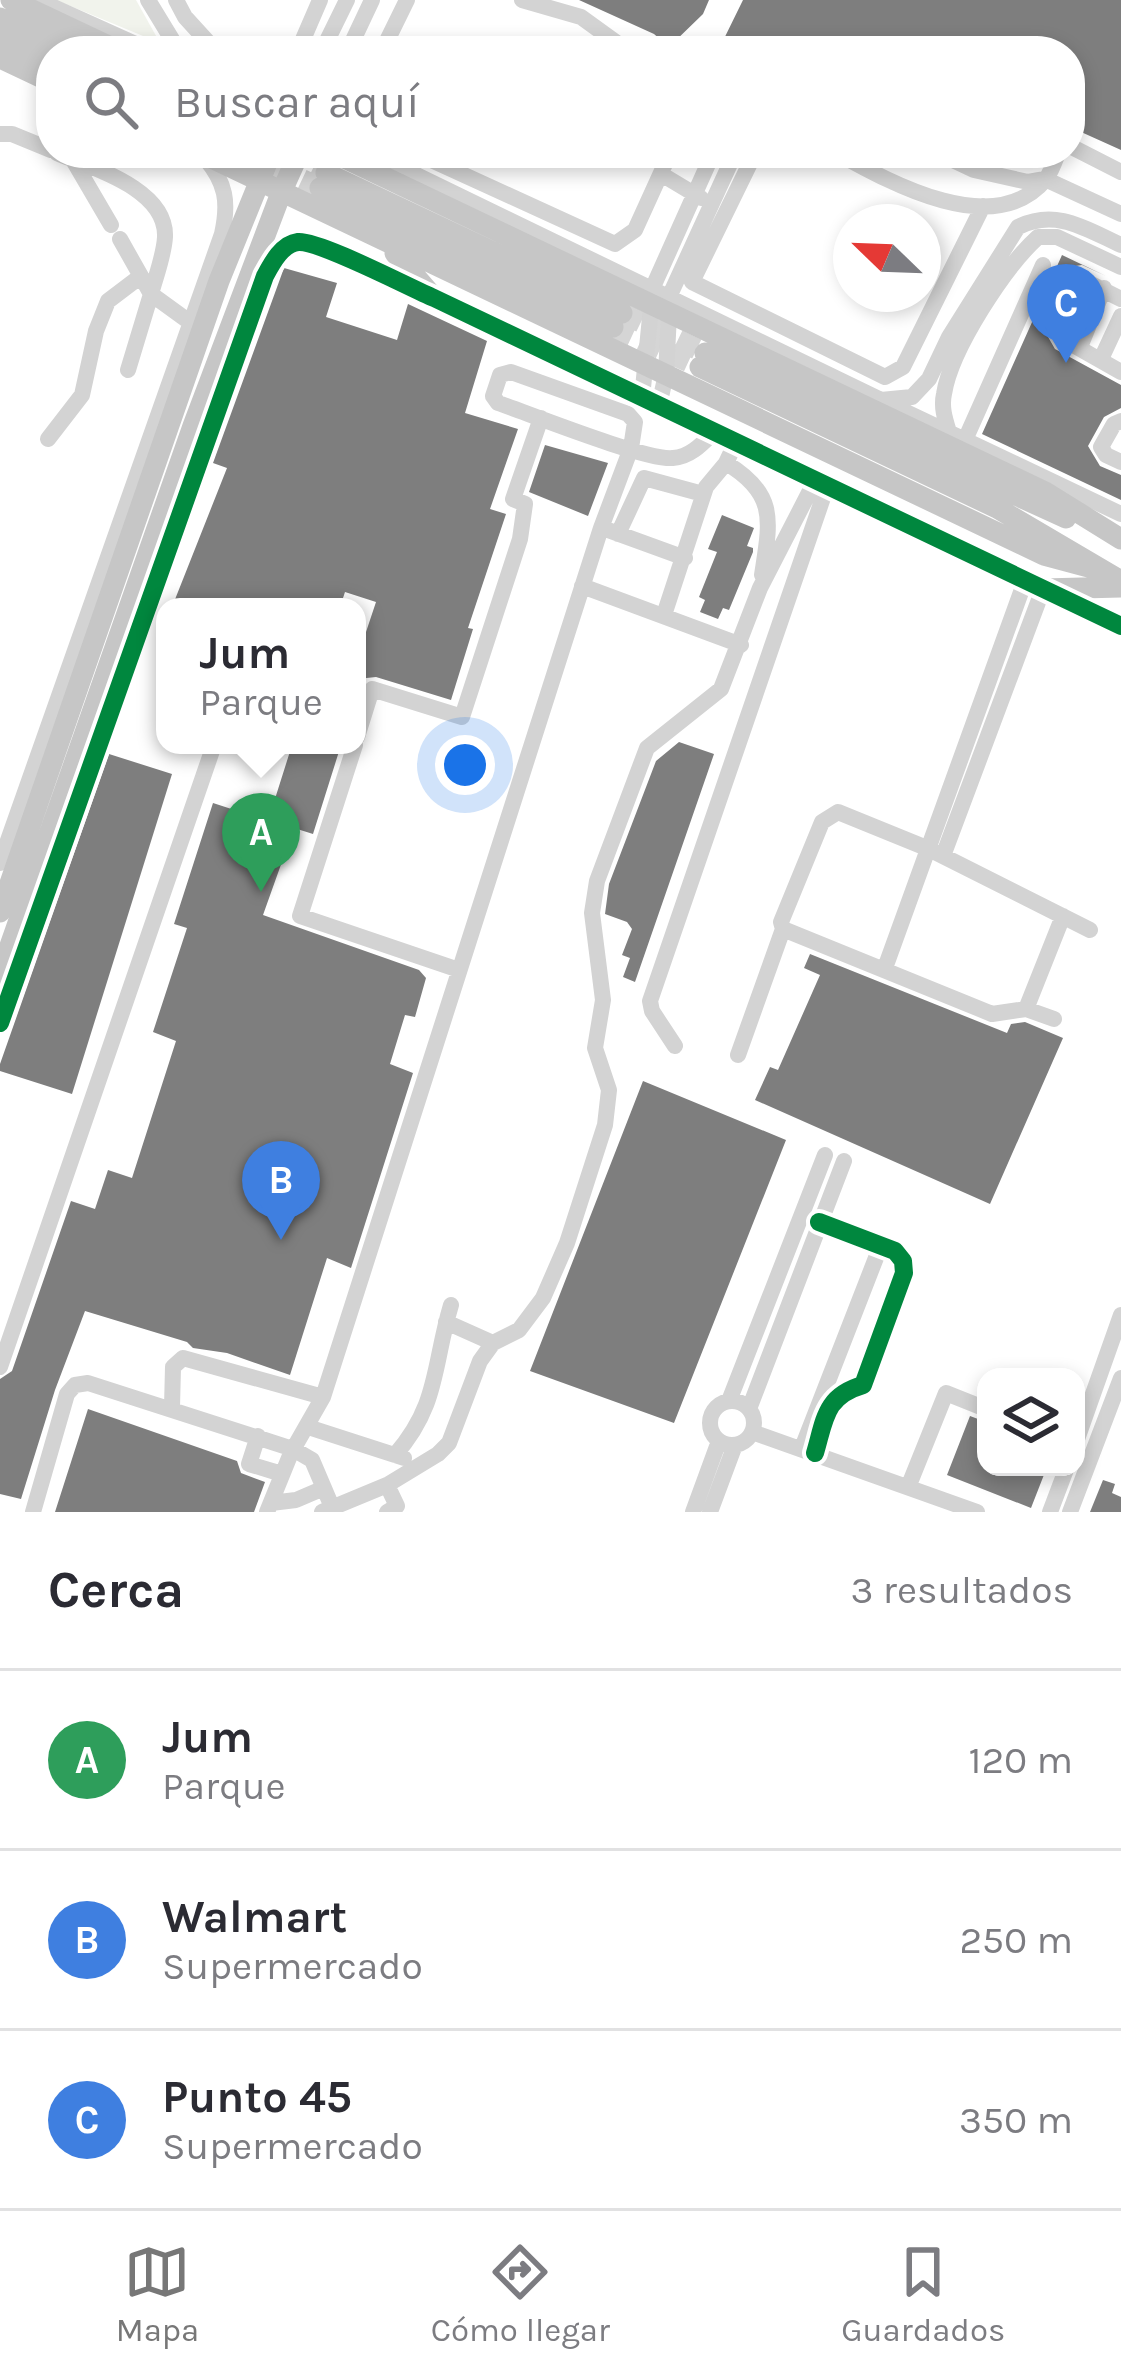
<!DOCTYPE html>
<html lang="es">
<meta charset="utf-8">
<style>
:root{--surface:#fff;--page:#f7f7f7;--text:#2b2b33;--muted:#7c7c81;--line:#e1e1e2;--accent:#777}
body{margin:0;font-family:Karla,sans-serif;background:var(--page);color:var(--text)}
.controls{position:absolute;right:36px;bottom:36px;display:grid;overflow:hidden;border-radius:24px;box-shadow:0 6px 18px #0003}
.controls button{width:108px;height:108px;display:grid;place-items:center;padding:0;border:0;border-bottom:3px solid var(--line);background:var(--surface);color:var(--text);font:60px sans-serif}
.compass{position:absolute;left:833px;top:204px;width:108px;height:108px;border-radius:50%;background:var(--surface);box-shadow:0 6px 18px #0003;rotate:293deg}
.you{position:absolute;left:465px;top:765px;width:42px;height:42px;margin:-30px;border:9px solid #fff;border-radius:50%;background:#1a73e8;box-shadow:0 0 0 18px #1a73e833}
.badge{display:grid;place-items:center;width:78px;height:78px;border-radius:50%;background:var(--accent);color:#fff;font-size:39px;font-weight:700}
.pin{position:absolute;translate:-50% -99px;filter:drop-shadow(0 3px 6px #0008)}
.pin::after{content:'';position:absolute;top:63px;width:42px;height:36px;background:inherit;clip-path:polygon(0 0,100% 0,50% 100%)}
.popup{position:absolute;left:156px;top:598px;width:210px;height:156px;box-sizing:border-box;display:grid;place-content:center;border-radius:24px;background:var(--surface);filter:drop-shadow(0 3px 9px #0005);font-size:39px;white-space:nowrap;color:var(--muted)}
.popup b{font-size:45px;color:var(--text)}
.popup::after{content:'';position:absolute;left:50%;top:100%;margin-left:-24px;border:24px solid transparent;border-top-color:var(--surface)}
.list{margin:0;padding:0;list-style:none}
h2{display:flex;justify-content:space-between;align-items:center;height:156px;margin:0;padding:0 48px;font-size:51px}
h2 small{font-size:39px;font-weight:400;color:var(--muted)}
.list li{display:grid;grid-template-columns:78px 1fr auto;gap:36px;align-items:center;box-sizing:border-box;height:180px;padding:0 48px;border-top:3px solid var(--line)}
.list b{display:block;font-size:45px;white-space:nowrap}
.list p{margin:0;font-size:39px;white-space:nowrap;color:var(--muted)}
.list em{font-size:39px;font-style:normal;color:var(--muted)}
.icon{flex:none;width:66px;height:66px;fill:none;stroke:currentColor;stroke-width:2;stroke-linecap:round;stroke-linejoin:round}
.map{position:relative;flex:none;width:1121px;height:1512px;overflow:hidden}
.search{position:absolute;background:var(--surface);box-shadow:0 6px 18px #0003;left:36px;right:36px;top:36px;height:132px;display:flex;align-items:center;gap:30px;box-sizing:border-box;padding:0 42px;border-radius:48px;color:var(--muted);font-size:45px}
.sheet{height:696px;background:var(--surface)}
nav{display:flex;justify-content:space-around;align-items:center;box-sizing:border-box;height:168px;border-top:3px solid var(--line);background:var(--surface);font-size:33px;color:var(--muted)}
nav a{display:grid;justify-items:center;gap:6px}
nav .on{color:var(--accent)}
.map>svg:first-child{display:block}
</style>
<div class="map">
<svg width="1121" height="1512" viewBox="0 0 1121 1512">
<rect width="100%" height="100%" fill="#fff"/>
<path fill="#f1f3ec" d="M56,0H136L160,43Z"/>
<path fill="#7e7e7e" d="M579,0H709L703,14L669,47L654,34Z
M743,0H1121V150L1070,127V51H718Z
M1062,255L1106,276L1082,265L1069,267L1040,323L1055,349L1121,385V408L1104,417L1088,446L1100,466L1121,475V500L982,434Z
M284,268L337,283L326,317L397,340L408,304L487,341L465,413L518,429L490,509L506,514L468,628L473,629L451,700L376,677L357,679V659L376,602L345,592L340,607H172L227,468L213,463Z
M545,445L608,463L588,516L529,492Z
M722,515L754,528L747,546L753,548V552L729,610L723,608L718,619L700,612L705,600L699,597L717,552L708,549Z
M679,742L714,754L635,982L623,977L630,958L622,955L632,929L627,922L605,914L609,884L656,761Z
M292,745H341L313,834L294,828L263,915L419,970L426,978L415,1017L405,1015L390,1064L413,1073L351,1268L327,1258L290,1375L227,1353L193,1348L187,1342L85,1311L55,1390L21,1499L0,1494V1379L12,1371L71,1201L95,1209L108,1170L132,1178L176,1041L153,1032L187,928L174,924L213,803L268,821Z
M109,754L172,774L72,1094L0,1071V1064Z
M810,954L1007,1033L1011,1024L1025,1022L1063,1038L990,1204L755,1100L770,1067L778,1070L820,975L804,968Z
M643,1081L786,1140L674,1423L530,1371Z
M88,1409L237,1461L241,1473L265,1482L254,1512H55Z
M970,1416L986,1422V1467H1047L1031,1508L947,1475Z
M1103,1480L1115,1484L1112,1493L1121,1497V1512H1090Z"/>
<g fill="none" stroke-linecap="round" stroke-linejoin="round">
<path stroke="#d5d5d5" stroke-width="21" stroke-dasharray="21 10" stroke-linecap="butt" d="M246,153L320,188
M286,153L326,173
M622,313L705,353
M613,327L700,367"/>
<path stroke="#d3d3d3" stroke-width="16" d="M38,0L151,51
M148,0L179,51
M176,0L185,17L216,51
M522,0L581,17L628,51
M298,51L320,0
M322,51L347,0
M348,51L372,0
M382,51L407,0
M0,134H12L51,150
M1070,146L1121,172
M57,153C93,168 167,189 165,237C164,255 156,276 151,294L191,323
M371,153L881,400L912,397L929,379L949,337L1018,227C1056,208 1086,229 1121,245
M416,153L615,244L635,230L670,153
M755,153L692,282L885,377L903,367L983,206
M837,153C891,183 995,241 1046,179C1051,172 1055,161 1058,153
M938,153L974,170L1028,182L1045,179L1121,214
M73,160L111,225
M661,174L701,198
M120,239L151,294L128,370
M1121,299L1077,277L1053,322L1061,338L1121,372
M1080,347L1104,288
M1102,357L1121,316
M642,398L653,287L713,153
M889,404L1121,514
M659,406L666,374L670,295L735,153
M1121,421L1114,424L1101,447L1106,455L1121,462
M48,439L82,395L96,331L108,301L141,276
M965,440L1043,265
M943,444L949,432C945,419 941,407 944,394C951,349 1005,267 1038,237H1057L1121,267
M726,463C778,494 770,522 762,575
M608,530L685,558
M618,534L644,478L703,494
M582,586L741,645
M664,615L706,487L726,463L735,444
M357,737L372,689L462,717L520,539L525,504L513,499L541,418
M355,745L300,916L459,970
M943,856L1043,589
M0,863L222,234C229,202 226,183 205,158
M885,968L1025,581
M1026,1009L1063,916
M1054,1019L1026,1009L992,1014L783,929L781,922L822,822L838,812L929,849L1090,930
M0,1023L265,276C272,263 282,244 298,242C319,240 410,288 434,298L1121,626
M675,1046L652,1011L650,1001L826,489
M738,1055L783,929
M446,1322L493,1343
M0,1367L214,745
M729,1401L825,1155
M710 1423a22 22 0 1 1 44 0a22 22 0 1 1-44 0Z
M172,1407L173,1367L183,1358L323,1397
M749,1409L844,1161
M308,1427L404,1458
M752,1432L977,1512
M258,1436L249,1464L282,1474
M1076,1442L1121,1315
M802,1448L881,1245
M815,1453C825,1419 825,1396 863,1385L904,1273L903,1261L895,1251L819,1222
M395,1455C439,1405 433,1365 451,1305
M387,1485L397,1506L387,1512
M909,1485L946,1393L986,1409
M271,1503L296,1500L324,1488
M33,1512L67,1394L75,1385L88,1383L293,1449L312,1460L332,1507
M267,1512L291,1453L323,1397L601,528L631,448L635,422L628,414L511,372L500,375L493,396L498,403C530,414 647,461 673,458C690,457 702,444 713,433
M322,1512L387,1485L438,1454L449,1443L480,1361L493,1343L519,1330L543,1298L567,1243L605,1125L609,1090L595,1048L603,1000L592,913L597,881L647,748L721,689L760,588L814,483
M693,1512L719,1441
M710,1512L735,1445
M1050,1512L1067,1467
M1070,1512L1121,1378"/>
<path stroke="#c6c6c6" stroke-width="21" d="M11,0L119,51
M0,18L70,51
M0,37L51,61
M0,58L51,82
M201,153L1044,555L1100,570
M334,153L1045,492L1121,539
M326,173L622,313
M320,188L613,327
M395,253L434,298
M705,353L1066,518
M700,367L997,508L1121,581
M1043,589L1121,587
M0,912L219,281L271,153
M0,974L193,426L281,193L299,153"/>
<g stroke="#fff" stroke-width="26">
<path id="cycleway" d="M0,1023L265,276C272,263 282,244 298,242C319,240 410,288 434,298L1121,626
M815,1453C825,1419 825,1396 863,1385L904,1273L903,1261L895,1251L819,1222"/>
</g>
<use href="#cycleway" stroke="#00873e" stroke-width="18"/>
</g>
</svg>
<div class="controls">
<button><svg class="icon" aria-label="layers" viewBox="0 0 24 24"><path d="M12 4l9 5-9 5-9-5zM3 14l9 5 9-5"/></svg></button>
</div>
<svg class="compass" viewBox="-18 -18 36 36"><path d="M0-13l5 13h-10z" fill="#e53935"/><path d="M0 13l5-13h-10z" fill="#7c7c81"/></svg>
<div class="you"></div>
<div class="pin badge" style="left:261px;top:892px;background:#2e9e5b">A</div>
<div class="popup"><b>Jum</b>Parque</div>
<div class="pin badge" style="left:281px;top:1240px;background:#3f7fe0">B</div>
<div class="pin badge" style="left:1066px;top:363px;background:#3f7fe0">C</div>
<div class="search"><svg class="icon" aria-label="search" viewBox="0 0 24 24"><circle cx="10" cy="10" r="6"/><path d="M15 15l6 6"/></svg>Buscar aquí</div>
</div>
<section class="sheet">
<h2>Cerca<small>3 resultados</small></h2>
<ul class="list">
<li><span class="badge" style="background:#2e9e5b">A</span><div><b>Jum</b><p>Parque</p></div><em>120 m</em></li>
<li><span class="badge" style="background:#3f7fe0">B</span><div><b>Walmart</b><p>Supermercado</p></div><em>250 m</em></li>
<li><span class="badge" style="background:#3f7fe0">C</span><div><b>Punto 45</b><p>Supermercado</p></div><em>350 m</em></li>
</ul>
</section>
<nav>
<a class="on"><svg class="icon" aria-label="map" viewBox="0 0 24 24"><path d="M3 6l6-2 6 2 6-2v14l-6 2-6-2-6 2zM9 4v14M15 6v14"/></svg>Mapa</a>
<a><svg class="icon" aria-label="directions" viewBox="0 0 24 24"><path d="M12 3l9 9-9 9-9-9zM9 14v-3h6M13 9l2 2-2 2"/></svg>Cómo llegar</a>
<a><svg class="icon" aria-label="saved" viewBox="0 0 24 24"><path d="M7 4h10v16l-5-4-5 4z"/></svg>Guardados</a>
</nav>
